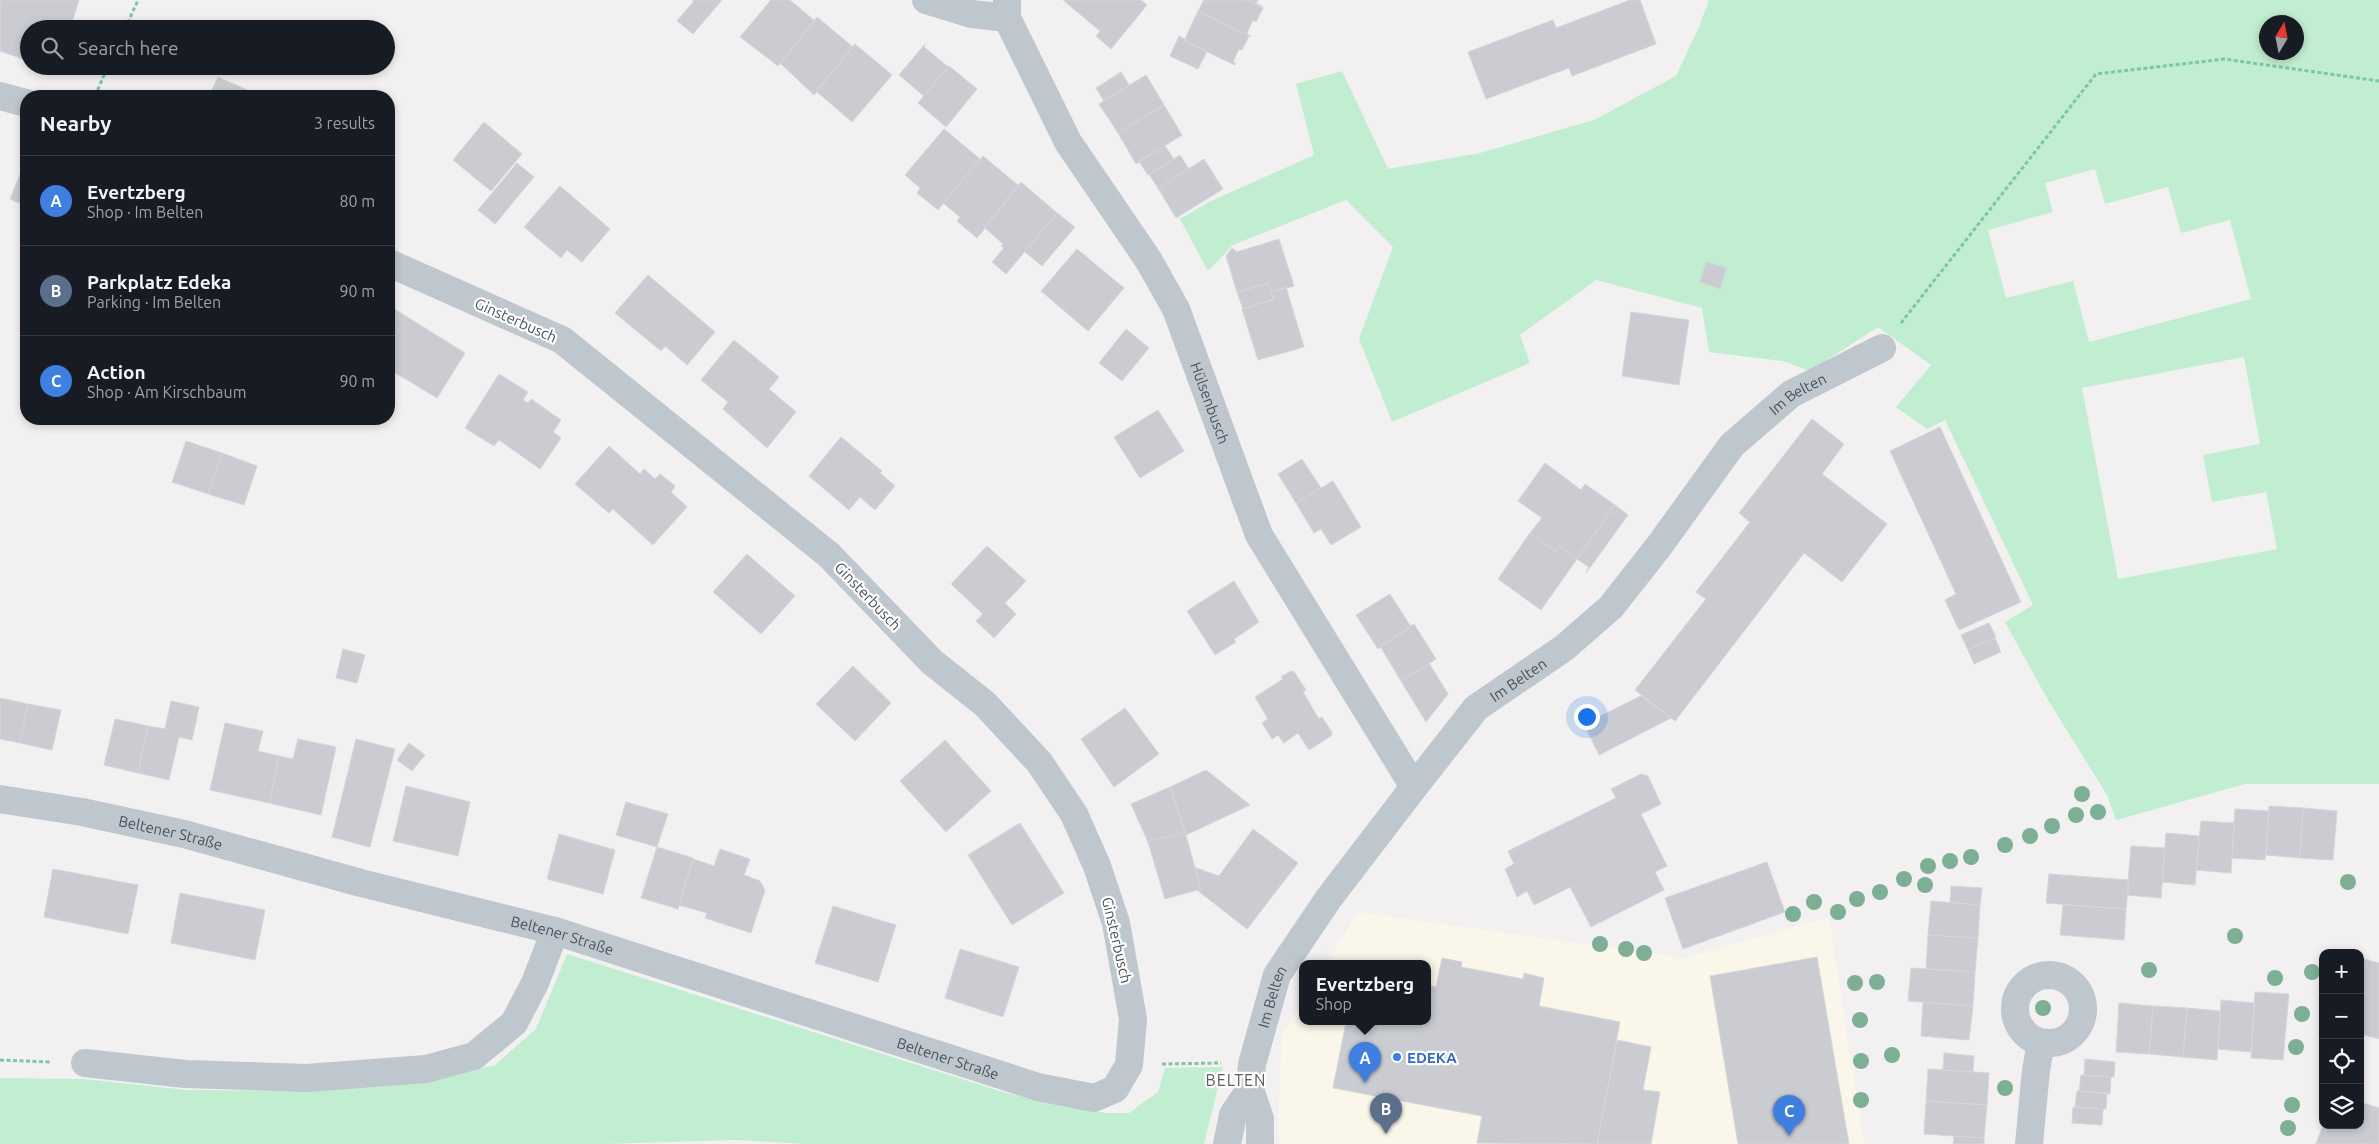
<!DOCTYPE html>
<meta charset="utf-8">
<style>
:root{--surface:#171b24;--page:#242831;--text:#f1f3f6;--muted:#9ea1a6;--line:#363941;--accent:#8c9099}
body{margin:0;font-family:Ubuntu,sans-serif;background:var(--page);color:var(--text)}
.controls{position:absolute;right:15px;bottom:15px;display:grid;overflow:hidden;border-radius:10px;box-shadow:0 2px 8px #0003}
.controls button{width:45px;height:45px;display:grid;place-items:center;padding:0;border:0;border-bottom:1px solid var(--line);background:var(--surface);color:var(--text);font:25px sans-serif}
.compass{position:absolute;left:2259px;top:15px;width:45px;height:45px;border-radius:50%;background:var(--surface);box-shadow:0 2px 8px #0003;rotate:10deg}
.you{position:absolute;left:1586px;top:716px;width:18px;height:18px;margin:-12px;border:4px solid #fff;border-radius:50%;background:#1a73e8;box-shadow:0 0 0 8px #1a73e833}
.badge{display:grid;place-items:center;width:32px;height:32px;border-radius:50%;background:var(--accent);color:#fff;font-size:16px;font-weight:700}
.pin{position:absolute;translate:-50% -41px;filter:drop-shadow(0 1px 2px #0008)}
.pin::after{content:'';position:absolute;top:26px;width:18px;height:15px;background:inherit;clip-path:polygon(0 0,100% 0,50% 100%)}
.popup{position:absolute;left:1299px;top:960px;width:132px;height:65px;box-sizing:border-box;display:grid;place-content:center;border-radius:10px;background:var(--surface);filter:drop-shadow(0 1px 4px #0005);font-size:16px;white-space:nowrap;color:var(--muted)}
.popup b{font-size:19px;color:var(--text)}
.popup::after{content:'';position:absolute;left:50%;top:100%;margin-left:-10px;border:10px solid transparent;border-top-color:var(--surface)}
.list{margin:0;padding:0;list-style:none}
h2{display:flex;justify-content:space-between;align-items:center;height:65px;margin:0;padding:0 20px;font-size:21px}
h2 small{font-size:16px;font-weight:400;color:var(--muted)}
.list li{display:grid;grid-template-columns:32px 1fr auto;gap:15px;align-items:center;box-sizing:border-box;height:90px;padding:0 20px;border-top:1px solid var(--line)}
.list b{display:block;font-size:19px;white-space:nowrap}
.list p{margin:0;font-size:16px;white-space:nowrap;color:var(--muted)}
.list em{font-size:16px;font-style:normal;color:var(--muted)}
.icon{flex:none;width:28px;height:28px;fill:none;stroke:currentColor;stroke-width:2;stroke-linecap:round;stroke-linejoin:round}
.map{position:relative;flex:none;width:2379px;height:1144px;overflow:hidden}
.search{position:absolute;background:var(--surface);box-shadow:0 2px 8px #0003;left:20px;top:20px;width:375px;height:55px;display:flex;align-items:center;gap:12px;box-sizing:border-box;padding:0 18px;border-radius:28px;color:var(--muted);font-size:19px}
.panel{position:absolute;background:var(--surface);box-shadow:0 2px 8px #0003;left:20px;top:90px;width:375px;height:335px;border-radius:20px}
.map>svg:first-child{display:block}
</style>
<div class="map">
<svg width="2379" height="1144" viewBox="0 0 2379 1144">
<rect width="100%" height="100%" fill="#f2f0f0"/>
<path fill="#fbf6ea" d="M1358,912L1684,958L1829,917L1864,1144H1280L1278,1130L1282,1034L1302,1002V1022H1428V964H1326Z"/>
<path fill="#c1edd0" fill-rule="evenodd" d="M1709,0H2379V784H2245L2116,820L2107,795L2048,700L2005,622L2033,605L1945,420L1927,429L1896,407L1931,365L1878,327L1810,371L1783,361L1709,352L1702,308L1596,280L1520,335L1530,363L1392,422L1359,339L1393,247L1346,200L1233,245L1208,271L1180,219L1209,202L1314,155L1296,84L1342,71L1388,169L1480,153L1594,120L1676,76L1699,27ZM2266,22H2296V52H2266ZM2095,169L2105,204L2168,187L2181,233L2230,220L2251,299L2089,342L2073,281L2006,298L1988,230L2053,212L2045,183ZM2244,357L2260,444L2203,455L2212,502L2266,492L2277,549L2118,579L2082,388Z
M567,954L1006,1093L1058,1104L1106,1113H1129L1158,1092L1165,1068L1223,1067L1204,1144H807L735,1140L603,1144H0V1078L84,1079L186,1090L306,1091L438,1079L495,1065L536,1029Z"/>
<path fill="#caccd2" stroke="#d4d6db" d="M0,0H79L70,29H29V61L0,51Z
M692,0H722L693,34L677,21L694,1Z
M771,0H790L815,21L778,66L740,37Z
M1063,0H1141L1147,5L1111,49L1096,36L1100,31Z
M1204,0H1247L1263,8L1256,22L1253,20L1247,33L1251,37L1198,11Z
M1247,0H1258L1256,3L1263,7Z
M1630,0H1640L1656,44L1572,76L1569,68L1486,99L1468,52L1553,20L1556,28Z
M1198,11L1249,36L1242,50L1239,49L1233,62L1236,64L1235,65L1184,41Z
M817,17L853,47L814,95L780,63Z
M1179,36L1185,39L1184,41L1207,51L1198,69L1170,56Z
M855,44L892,75L852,122L816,91Z
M925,44L924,47L947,66H949L924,96L899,75Z
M949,66L977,89L946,127L918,103Z
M1121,72L1129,85L1104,101L1096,88Z
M1146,75L1164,105L1118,133L1099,104Z
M218,77L261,96H209Z
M1164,105L1182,135L1136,164L1118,133Z
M484,122L522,154L491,191L453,160Z
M944,129L980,159L938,210L917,193L920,188L905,175Z
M1165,146L1174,159L1148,175L1139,161Z
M1180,155L1189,169L1158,188L1149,174Z
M983,156L1019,186L977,238L957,221L960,217L943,203Z
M1204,159L1223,189L1176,218L1158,188Z
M26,160V206L10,199Z
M517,163L534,177L495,224L478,210Z
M1021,182L1057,213L1006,274L992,262L1004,248L1001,246L1003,244L984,227Z
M560,186L610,229L582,262L567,250L561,258L524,227Z
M1057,213L1075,227L1042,266L1025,252Z
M1279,239L1294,286L1271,292L1268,283L1237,292L1226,256L1232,248L1237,252Z
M1077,249L1124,288L1088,331L1041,291Z
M1706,262L1727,268L1720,289L1700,282Z
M648,275L715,332L687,365L665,346L661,351L615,313Z
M1268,283L1274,299L1243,309L1237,292Z
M1286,287L1304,347L1258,360L1242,309L1274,299L1271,292Z
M391,307L465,353L437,398L389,369V311Z
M1631,312L1689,320L1679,385L1622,376Z
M1126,329L1149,348L1122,381L1099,363Z
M734,340L779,377L769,389L796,412L767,448L723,409L728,402L701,380Z
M499,374L528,392L523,400L528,403L531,399L561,420L553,432L561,438L540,469L499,440L494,446L465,428Z
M1158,410L1184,451L1140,478L1114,437Z
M1812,419L1844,444L1822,474L1887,524L1842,582L1804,553L1675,721L1635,690L1706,599L1696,592L1750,522L1739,513Z
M1940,427L2021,602L1959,630L1945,600L1956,594L1890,451Z
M841,437L882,471L880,473L895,486L875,510L860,497L849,510L809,476Z
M186,441L222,453L208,494L172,482Z
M609,446L640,474L644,469L655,479L660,474L675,486L671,492L687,507L653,545L613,509L609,513L575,484Z
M222,453L257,466L244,505L208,494Z
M1302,459L1321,488L1296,503L1278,474Z
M1545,463L1581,490L1585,484L1615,505L1577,559L1559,546L1556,552L1530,533L1542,518L1518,501Z
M1333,481L1361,527L1331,545L1321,529L1314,533L1296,503Z
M1615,505L1628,515L1586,573L1589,567L1577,559Z
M1530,533L1556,552L1559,546L1577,559L1541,610L1498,579Z
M987,546L1026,581L1005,603L1016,614L994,638L976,621L983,614L951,584Z
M747,554L795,596L761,634L713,592Z
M1234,581L1259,622L1234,639L1236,642L1215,655L1187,611Z
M1390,594L1411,627L1378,649L1356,615Z
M1989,623L1996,637L1968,650L1961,635Z
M1414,624L1436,659L1401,681L1380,646Z
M1995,638L2001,652L1974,664L1968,650Z
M343,649L365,655L357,683L336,678Z
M1429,663L1448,694L1426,722L1401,681Z
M853,666L891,703L855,741L816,704Z
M1291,671L1294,672L1306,690L1303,692L1319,719L1322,717L1332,732L1331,736L1309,750L1298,733L1284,743L1278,735L1272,739L1262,723L1268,719L1255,697L1283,679L1281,677Z
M1641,696L1671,718L1599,755L1584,724Z
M0,698L28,704L20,743L0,739Z
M171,701L199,707L192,740L179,737L169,780L138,773L148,726L165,729Z
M28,704L61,710L52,750L20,743Z
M1125,708L1159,754L1114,787L1081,739Z
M115,719L148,726L138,773L104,765Z
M225,723L263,731L258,751L279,756L269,803L210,790Z
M298,739L336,747L321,815L269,803L279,756L293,759Z
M356,739L395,749L370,847L332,837Z
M945,740L991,791L946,832L900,781Z
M409,743L425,755L412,771L397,760Z
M1206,770L1250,805L1186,835L1170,787Z
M1641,774L1648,776L1661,804L1641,814L1667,866L1655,872L1664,890L1591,927L1570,887L1534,905L1527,891L1517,897L1505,869L1514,864L1508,851L1616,798L1611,789Z
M406,786L470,802L458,856L393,841Z
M1170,787L1185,832L1148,842L1131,804Z
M626,802L668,814L657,847L616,835Z
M2269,806L2303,808L2300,858L2266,855Z
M2303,808L2337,811L2333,860L2300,858Z
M2235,809L2269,811L2265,860L2232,858Z
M2201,821L2234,823L2231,873L2196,870Z
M1020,823L1064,893L1012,925L968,855Z
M1253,829L1298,863L1247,929L1197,890L1201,889L1194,867L1219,876Z
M1185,832L1201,889L1165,899L1148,842Z
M2166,833L2199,836L2195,885L2162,882Z
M559,834L615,850L603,894L547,879Z
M2131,846L2165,848L2161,898L2127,895Z
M657,847L693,858L678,909L641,898Z
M720,849L750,859L744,875L760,881L765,890L751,933L705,918L707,913L679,905L693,859L714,866Z
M1767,862L1785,912L1683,949L1665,898Z
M53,869L138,885L128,934L44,917Z
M2049,874L2129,880L2126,909L2046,903Z
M1951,886L1982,888L1980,905L1950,902Z
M180,893L265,910L255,960L171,943Z
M1931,901L1980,905L1978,938L1928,935Z
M2063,905L2126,909L2124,940L2060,935Z
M833,906L896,925L878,982L815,963Z
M1928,935L1978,938L1975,972L1926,969Z
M960,949L1019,967L1003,1017L945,998Z
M1817,957L1849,1144H1738L1710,976Z
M1442,958L1462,962L1461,967L1523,979L1524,973L1544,978L1539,1006L1620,1022L1597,1144L1477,1143L1482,1116L1333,1088L1346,1022H1428V985L1436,987Z
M2364,959L2379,963V1039L2360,1034V973Z
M1911,968L1975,972L1973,1006L1908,1001Z
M2255,992L2289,994L2283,1060L2251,1058Z
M2221,1000L2254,1003L2251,1052L2218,1049Z
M1923,1002L1973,1006L1969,1040L1921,1036Z
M2119,1003L2153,1006L2149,1054L2116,1052Z
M2153,1006L2187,1008L2183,1057L2149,1054Z
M2187,1008L2220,1011L2217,1060L2183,1057Z
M1617,1040L1651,1047L1643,1090L1660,1092L1651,1144H1597Z
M1944,1053L1974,1056L1973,1072L1943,1070Z
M2085,1059L2115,1062L2114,1077L2084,1075Z
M1928,1069L1989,1073L1987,1105L1926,1101Z
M2081,1075L2111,1077L2110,1094L2079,1091Z
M2077,1091L2107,1093L2106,1109L2075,1107Z
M1926,1101L1987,1105L1984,1138L1924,1134Z
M2360,1102L2379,1108V1144H2316L2323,1125H2360Z
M2073,1107L2103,1109L2102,1125L2072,1123Z
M1954,1136L1984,1138V1144H1953Z"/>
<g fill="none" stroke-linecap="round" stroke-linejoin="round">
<path stroke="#7ac9a0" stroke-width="3" stroke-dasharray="4 2.5" stroke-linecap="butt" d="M125,29L138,0
M95,96L108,66
M1901,323L2096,74L2224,59L2379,81
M0,1060L52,1062
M1162,1064L1221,1063"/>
<g stroke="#bec7ce" stroke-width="28">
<path d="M926,0L972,14L1007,18"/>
<path id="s1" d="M1007,0V18L1068,142L1149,261L1176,309L1259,535L1414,787"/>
<path d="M0,96L26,103"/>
<path id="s2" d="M0,799L82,812L184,834L361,883L555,931L1038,1087L1094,1098L1115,1089L1129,1065L1133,1019L1116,923L1097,866L1074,814L1039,762L985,704L932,662L829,555L562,340L389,263"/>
<circle cx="2049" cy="1009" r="34"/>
<path d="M85,1063L185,1074L307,1078L426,1069L474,1056L514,1023L535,983L555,931"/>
<path d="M1227,1144L1233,1115L1250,1089"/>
<path id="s3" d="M1260,1144V1119L1250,1089L1252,1064L1277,975L1329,898L1414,787L1476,708L1564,648L1611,607L1659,546L1732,445L1791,394L1882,348"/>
<path d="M2029,1144L2036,1070L2041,1043"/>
</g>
</g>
<g fill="#7caf94">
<circle cx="2082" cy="794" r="8"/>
<circle cx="2098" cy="812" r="8"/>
<circle cx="2076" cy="815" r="8"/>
<circle cx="2052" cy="826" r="8"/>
<circle cx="2030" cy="836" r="8"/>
<circle cx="2005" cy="845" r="8"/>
<circle cx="1971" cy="857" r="8"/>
<circle cx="1950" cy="861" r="8"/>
<circle cx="1928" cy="866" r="8"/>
<circle cx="1904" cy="879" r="8"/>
<circle cx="2348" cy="882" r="8"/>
<circle cx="1925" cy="885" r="8"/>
<circle cx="1880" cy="892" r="8"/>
<circle cx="1857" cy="899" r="8"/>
<circle cx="1814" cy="902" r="8"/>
<circle cx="1838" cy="912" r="8"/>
<circle cx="1793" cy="914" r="8"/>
<circle cx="2235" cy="936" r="8"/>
<circle cx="1600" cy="944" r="8"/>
<circle cx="1626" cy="949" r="8"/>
<circle cx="1644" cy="953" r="8"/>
<circle cx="2149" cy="970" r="8"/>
<circle cx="2312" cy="972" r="8"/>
<circle cx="2275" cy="978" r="8"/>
<circle cx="1877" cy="982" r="8"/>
<circle cx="1855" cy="983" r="8"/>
<circle cx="2043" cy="1008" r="8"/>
<circle cx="2302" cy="1014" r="8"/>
<circle cx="1860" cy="1020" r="8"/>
<circle cx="2296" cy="1047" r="8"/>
<circle cx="1892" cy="1055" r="8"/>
<circle cx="1861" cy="1061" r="8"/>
<circle cx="2005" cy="1088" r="8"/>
<circle cx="1861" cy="1100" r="8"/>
<circle cx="2292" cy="1105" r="8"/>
<circle cx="2288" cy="1128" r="8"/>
</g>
<circle fill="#3f7fe0" stroke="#fff" stroke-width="2" cx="1397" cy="1057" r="5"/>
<g text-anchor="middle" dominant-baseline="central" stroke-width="4.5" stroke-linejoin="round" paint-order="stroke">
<g font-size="15" fill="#48535c" stroke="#fff">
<text transform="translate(516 320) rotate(24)">Ginsterbusch</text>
<text stroke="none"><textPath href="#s3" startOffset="962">Im Belten</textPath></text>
<text stroke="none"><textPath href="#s1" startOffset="455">Hülsenbusch</textPath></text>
<text transform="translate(868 596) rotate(46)">Ginsterbusch</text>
<text stroke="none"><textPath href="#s3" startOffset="558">Im Belten</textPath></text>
<text stroke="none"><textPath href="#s2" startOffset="174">Beltener Straße</textPath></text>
<text stroke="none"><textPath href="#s2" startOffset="579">Beltener Straße</textPath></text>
<text transform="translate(1117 940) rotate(77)">Ginsterbusch</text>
<text stroke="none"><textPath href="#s3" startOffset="152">Im Belten</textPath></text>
<text stroke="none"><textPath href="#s2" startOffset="984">Beltener Straße</textPath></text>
</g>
<g font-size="15" font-weight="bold" fill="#366cbe" stroke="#fff" text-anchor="start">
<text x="1407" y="1057">EDEKA</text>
</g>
<g font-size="16" letter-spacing="1" fill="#5c6064" stroke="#fff">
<text x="1236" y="1080">BELTEN</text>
</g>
</g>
</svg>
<div class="controls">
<button>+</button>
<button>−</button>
<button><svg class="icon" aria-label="locate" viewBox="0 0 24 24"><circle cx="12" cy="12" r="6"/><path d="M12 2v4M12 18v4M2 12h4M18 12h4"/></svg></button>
<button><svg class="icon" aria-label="layers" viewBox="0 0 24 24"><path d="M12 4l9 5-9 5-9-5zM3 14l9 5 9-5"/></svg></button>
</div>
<svg class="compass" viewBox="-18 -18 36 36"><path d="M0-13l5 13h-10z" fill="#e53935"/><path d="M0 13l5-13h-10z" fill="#9ea1a6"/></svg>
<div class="you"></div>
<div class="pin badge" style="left:1365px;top:1083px;background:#3f7fe0">A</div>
<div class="popup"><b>Evertzberg</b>Shop</div>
<div class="pin badge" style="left:1386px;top:1134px;background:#5c6f8a">B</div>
<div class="pin badge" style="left:1789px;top:1136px;background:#3f7fe0">C</div>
<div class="search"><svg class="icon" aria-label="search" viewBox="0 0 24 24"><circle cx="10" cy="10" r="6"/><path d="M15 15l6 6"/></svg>Search here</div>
<section class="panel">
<h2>Nearby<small>3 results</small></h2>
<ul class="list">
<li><span class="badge" style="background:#3f7fe0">A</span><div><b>Evertzberg</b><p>Shop · Im Belten</p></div><em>80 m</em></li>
<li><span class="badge" style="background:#5c6f8a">B</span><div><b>Parkplatz Edeka</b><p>Parking · Im Belten</p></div><em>90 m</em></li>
<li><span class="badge" style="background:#3f7fe0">C</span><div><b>Action</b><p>Shop · Am Kirschbaum</p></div><em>90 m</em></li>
</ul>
</section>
</div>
